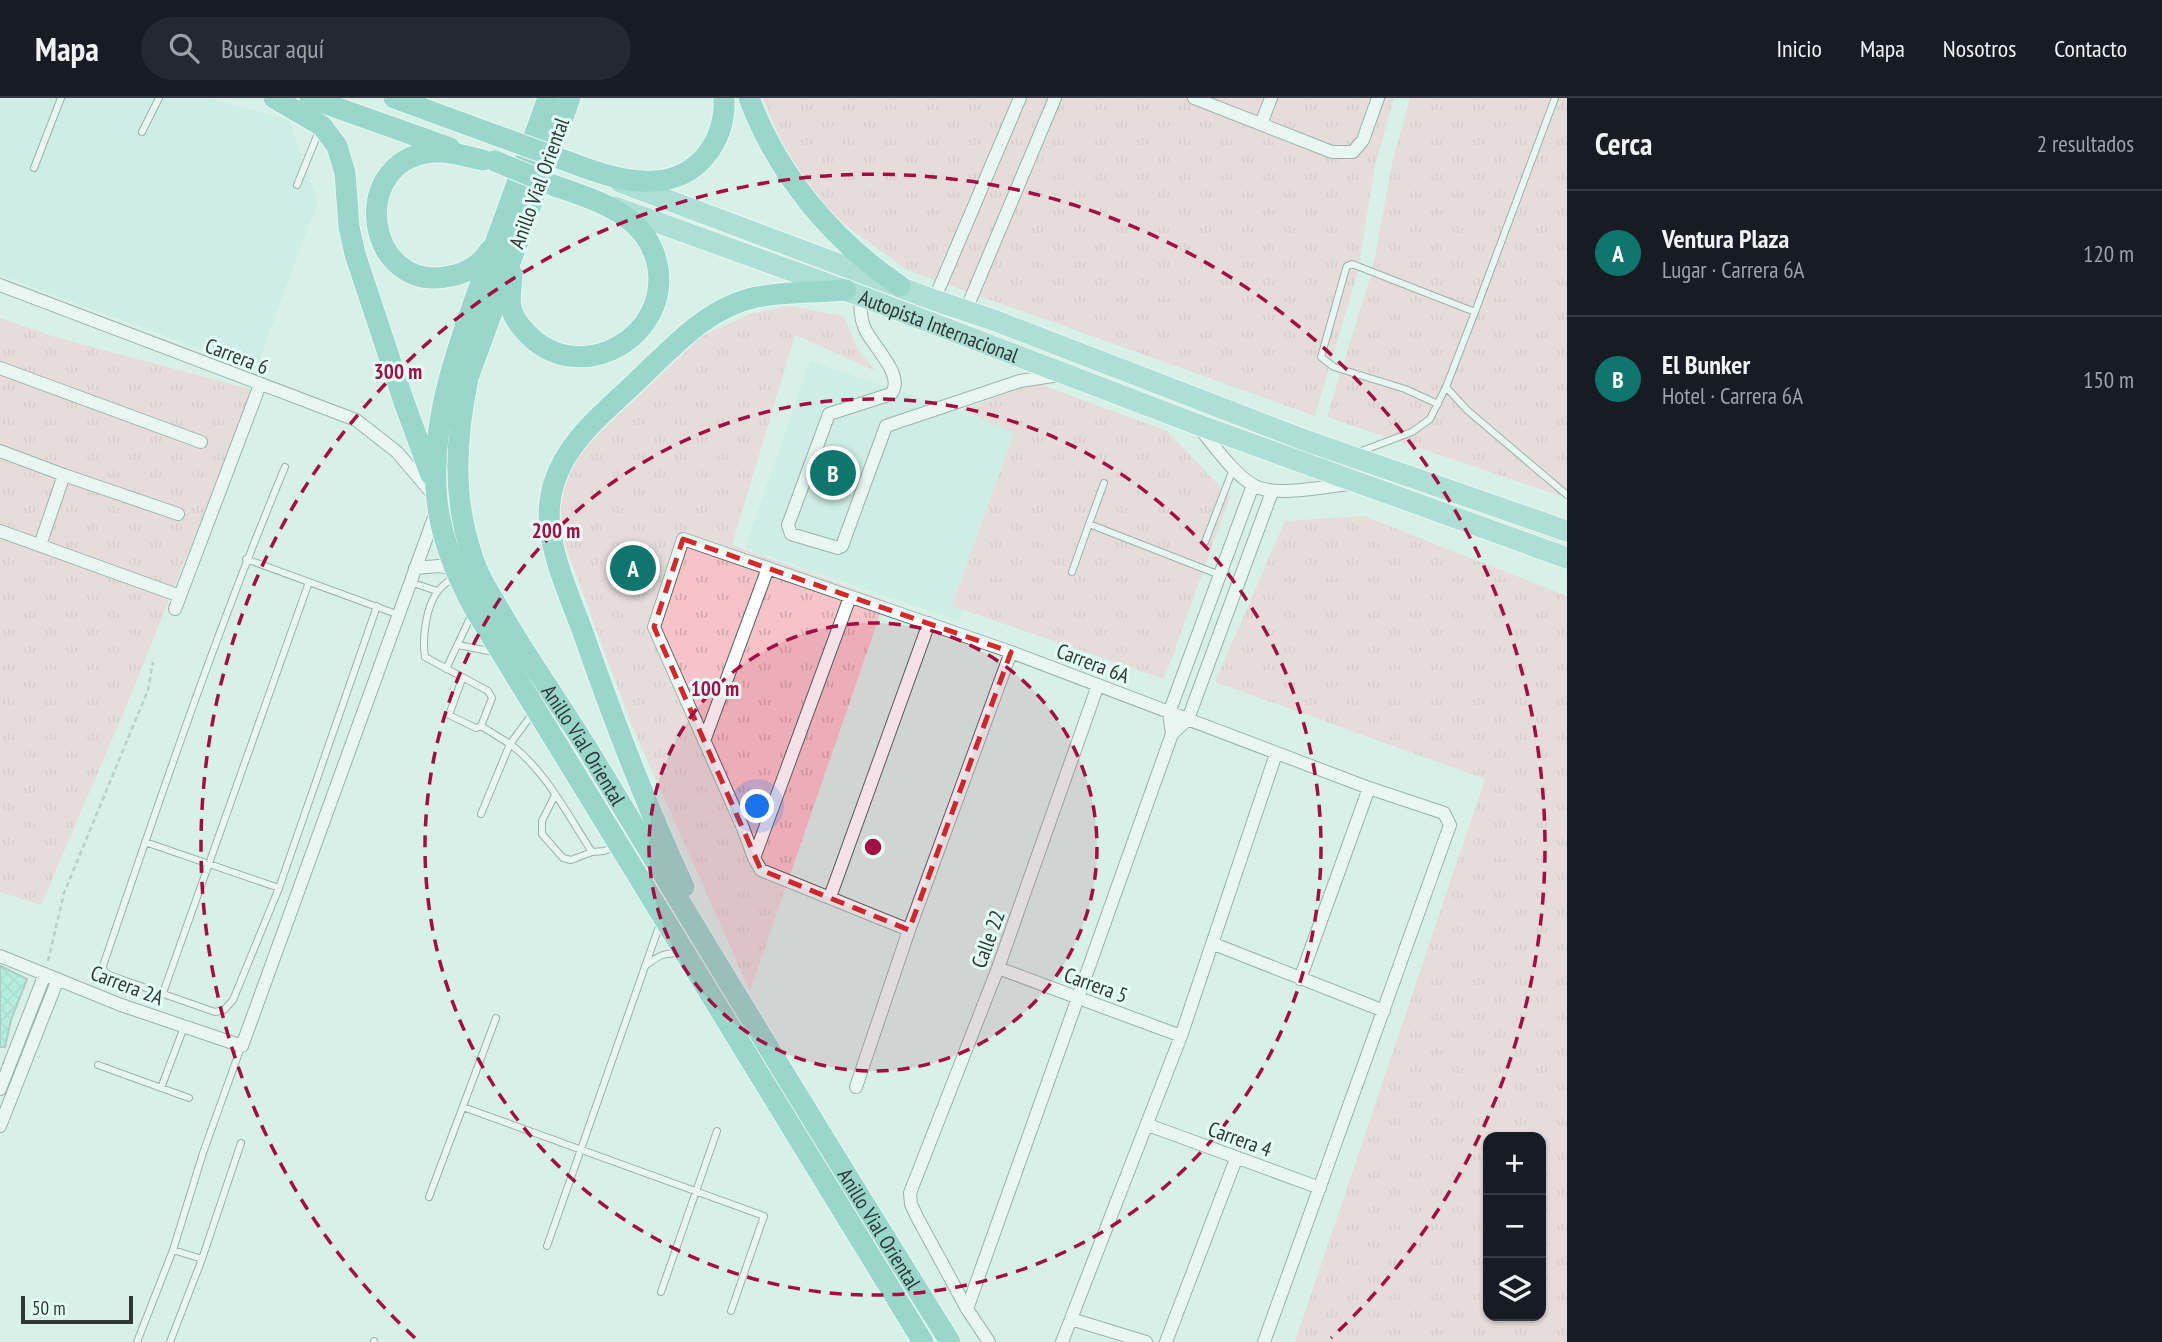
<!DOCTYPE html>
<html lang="es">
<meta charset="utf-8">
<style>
:root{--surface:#171b24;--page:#242831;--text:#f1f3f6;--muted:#9ea1a6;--line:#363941;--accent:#0f766e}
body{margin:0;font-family:"PT Sans Narrow",sans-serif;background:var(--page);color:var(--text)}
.controls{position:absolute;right:21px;bottom:21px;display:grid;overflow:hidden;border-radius:14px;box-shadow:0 2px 5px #0004}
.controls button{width:63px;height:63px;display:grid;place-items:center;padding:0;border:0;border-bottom:2px solid var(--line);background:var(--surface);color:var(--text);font:35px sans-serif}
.scale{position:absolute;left:21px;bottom:18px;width:112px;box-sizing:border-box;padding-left:7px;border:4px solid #2d3835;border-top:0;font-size:19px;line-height:24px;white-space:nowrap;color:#2d3835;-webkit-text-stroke:5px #e4fff7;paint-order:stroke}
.you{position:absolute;left:758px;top:709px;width:24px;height:24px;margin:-18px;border:5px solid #fff;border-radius:50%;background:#1a73e8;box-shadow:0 0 0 10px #1a73e833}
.badge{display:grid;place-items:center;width:46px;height:46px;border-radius:50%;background:var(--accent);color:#fff;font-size:23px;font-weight:700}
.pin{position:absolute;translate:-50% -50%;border:4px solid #fff;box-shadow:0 2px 7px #0006}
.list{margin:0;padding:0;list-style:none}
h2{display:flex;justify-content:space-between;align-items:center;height:91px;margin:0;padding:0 28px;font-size:30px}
h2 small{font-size:23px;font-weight:400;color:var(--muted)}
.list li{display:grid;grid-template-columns:46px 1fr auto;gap:21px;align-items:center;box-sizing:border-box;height:126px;padding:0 28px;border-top:2px solid var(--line)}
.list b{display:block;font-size:26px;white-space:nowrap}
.list p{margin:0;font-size:23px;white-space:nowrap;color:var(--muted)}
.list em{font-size:23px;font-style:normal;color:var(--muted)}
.icon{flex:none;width:38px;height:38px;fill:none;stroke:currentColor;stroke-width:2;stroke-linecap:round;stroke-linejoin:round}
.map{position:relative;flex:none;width:1567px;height:1244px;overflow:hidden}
header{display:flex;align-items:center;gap:42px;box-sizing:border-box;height:98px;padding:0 35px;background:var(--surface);border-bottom:2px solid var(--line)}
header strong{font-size:33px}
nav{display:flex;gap:38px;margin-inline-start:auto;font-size:24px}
.search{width:490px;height:63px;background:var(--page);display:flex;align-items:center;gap:18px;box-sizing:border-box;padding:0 24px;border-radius:38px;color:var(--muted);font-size:26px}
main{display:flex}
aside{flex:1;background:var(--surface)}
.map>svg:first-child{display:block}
</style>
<header>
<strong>Mapa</strong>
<div class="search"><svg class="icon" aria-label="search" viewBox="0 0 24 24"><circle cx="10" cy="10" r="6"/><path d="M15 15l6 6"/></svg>Buscar aquí</div>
<nav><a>Inicio</a><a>Mapa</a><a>Nosotros</a><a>Contacto</a></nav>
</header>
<main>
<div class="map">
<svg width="1567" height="1244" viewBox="0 0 1567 1244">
<defs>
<pattern id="grass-tufts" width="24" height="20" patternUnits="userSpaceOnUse" patternTransform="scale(1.75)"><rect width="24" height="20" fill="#f7c3c9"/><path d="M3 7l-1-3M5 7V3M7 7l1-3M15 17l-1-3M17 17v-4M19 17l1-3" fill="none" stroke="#d4a8ad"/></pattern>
<pattern id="building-cross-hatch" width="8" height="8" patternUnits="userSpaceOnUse" patternTransform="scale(1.75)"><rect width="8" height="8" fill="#88ead2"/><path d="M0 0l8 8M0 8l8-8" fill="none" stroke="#76c9b5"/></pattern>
</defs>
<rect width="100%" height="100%" fill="#d7f1e9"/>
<path fill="#c4e8dd" d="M0,0H207L289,22L318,103L256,271L0,177Z
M810,263L1025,336L960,523L745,450Z"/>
<path fill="url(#grass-tufts)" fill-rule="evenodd" d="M763,0H1394L1375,68L1358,173L1315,318L907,172L825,112L789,64Z
M1410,0H1567V400L1327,319L1373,170L1392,65Z
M790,208L843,218L859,253L876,273L795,237L732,447L885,502L750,893L632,628L554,417L571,362L702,238L750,216Z
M0,220L55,239L253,292L126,609L41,807L0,794Z
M1034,284L1167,333L1230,399L1164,581L952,508L1014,335L962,312Z
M1364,418L1567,498V1244H1295L1485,681L1215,584L1285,423ZM1488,1039H1541V1218H1488Z"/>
<path fill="url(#building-cross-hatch)" stroke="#839c94" stroke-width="2" d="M0,868L27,881L11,922L5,949H0Z"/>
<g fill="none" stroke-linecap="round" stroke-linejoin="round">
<g stroke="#506761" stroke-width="8">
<path id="service" d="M142,34L159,0
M34,70L61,0
M297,87L319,33
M1446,289L1467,312L1567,397
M1438,306L1405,291L1334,269L1321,259L1345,174L1347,168L1352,166L1475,214
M1359,354L1412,334L1430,321L1446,289L1475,214L1555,0
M285,369C217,532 160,700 103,868L104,873L109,877L215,914L224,912L233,902L279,790L377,508
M1089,426L1104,385
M1205,444L1233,371
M246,461L399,517
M1072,474L1089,426L1220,477
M455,478C450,483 442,487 438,493C426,508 422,540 425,559L488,593L492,600L481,628L476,630L449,617L462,581
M410,484L437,493
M458,547L494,554
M446,571L472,516
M533,615L510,646C546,673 567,716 592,754L604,753L615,749
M481,628L510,646L481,716
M555,697L542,723V736L563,760L571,762L592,754
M145,744L279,790
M645,868C657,859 663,854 679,856
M163,895L309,484
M98,967L189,1000
M161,990L184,929
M463,1009L764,1118L731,1213
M429,1099L496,920
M547,1148L661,823
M173,1152L202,1161
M661,1194L717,1033
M137,1244L173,1152L203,1055L241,949
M170,1244L202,1161L241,1045
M374,1244V1243"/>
</g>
<g stroke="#506761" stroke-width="14">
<path id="minor" d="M1194,0L1332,54H1353L1363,42L1378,0
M1261,26L1271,0
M0,187L356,322L397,354L436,400
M861,198C860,210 860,220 865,231C873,249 906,278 891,296L829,316L788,427L791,436L838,450L842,448L886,328L1020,283L1059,277
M934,202L1020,0
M966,212L1055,0
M0,270L201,344
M1201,332C1216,350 1233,375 1253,387C1275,400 1324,388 1350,386
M0,353L64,377L178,416
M0,433L180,498
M40,447L64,377
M415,470L439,468L454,471
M175,511L260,287
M1172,636L1169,615L1253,387
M704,643L768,470
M754,760L850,499
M830,799L929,525
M909,832L761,772L754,760L743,730L654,529L683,441L1011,554L1369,690L1444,715L1450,727L1264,1244
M1214,846L1384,913
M0,858L121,907L242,948L436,414
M998,870L1181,938
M1300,881L1369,690
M856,989L909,832L1011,554
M0,991L45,876
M1148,1027L1320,1090
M0,1028L58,881
M967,1211L1172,636L1188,621L1272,394
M1071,1221L1146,1244
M989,1244L967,1211L917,1119L911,1106L910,1095L998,870L1098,587
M1062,1244L1181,938L1276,656
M1166,1244L1236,1061"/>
</g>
<g stroke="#fff" stroke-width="23">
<g id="primary">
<path d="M620,84L934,202L996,223L1307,343L1567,433"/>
<path id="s1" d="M615,109L861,198L1196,326L1567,460"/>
</g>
</g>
<g stroke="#fff" stroke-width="23">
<g id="trunk">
<path d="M274,0L322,28L337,48L345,75L349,129L355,156L404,304L431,377"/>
<path d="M310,0L450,50"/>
<path d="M394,0L498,38"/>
<path d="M548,0C528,55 508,110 488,165C462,237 432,311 436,390C438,433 454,473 474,510L923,1244"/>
<path id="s2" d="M570,0L468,280C456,339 452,396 471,454C478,479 493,501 506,523C535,572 569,619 598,668C714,861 831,1053 950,1244"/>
<path d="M749,0C778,77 832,142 900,188"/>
<path d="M483,62C468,59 452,53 436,54C346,58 364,198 451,178C467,175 481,166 490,152"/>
<path d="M569,64C595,74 626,85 654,83C699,81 726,42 724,0"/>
<path d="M512,176C512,187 508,203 512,213C516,225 526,235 535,243C588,285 668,237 658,170C655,153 646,136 632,124C611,106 581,97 555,88"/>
<path d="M684,789C647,709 615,626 586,543C574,508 557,473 551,437C548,420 549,401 554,385C567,342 606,313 637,283C672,250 707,209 757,199C786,193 817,195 846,192"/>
</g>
</g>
<path stroke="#92a6a0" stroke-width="2.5" stroke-dasharray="5 3.5" stroke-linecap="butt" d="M48,863L64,795L148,592L153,564"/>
<use href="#service" stroke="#fff" stroke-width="6"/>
<use href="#minor" stroke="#fff" stroke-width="12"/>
<use href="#primary" stroke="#7acabb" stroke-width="21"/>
<use href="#trunk" stroke="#4eb8a4" stroke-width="21"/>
<g stroke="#fff" stroke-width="23" stroke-linecap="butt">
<path id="trunk-bridge" d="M498,38L569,64
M495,63L555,88"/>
</g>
<use href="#trunk-bridge" stroke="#4eb8a4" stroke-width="21"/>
</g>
<path d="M0 0H1567V1244H0ZM683,441L1011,554L909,832L761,772L654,529Z" fill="#d7f1e9" fill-opacity=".55" fill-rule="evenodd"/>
<path fill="none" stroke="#d62828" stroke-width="5" stroke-dasharray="14 9" stroke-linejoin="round" d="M683,441L1011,554L909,832L761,772L654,529Z"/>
<circle cx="873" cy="749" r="224" fill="#a50d42" fill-opacity=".12"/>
<g fill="none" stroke="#a50d42" stroke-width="3.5" stroke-dasharray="12 9">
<circle cx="873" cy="749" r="224"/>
<circle cx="873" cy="749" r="448"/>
<path d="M415 1240A672 672 0 1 1 1331 1240"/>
</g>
<g text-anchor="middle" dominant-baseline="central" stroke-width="6" stroke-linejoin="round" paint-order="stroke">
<g font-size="21" fill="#2d3835" stroke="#e4fff7">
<text transform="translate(539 85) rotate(-70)">Anillo Vial Oriental</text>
<text stroke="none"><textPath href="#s1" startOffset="345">Autopista Internacional</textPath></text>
<text transform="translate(237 258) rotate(21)">Carrera 6</text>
<text transform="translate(1093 565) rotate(21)">Carrera 6A</text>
<text stroke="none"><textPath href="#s2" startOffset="698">Anillo Vial Oriental</textPath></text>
<text transform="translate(988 841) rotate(-70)">Calle 22</text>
<text transform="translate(127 887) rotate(21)">Carrera 2A</text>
<text transform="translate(1096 887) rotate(20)">Carrera 5</text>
<text transform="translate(1240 1041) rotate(20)">Carrera 4</text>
<text stroke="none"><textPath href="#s2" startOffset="1265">Anillo Vial Oriental</textPath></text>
</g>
</g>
<circle cx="873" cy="749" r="10" fill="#a50d42" stroke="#e4fff7" stroke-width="3.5"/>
<g font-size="21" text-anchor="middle" font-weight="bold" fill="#a50d42" stroke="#e4fff7" stroke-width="6" stroke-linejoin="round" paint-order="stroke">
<text x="398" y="281">300 m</text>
<text x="556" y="440">200 m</text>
<text x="715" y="598">100 m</text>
</g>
</svg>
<div class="controls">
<button>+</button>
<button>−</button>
<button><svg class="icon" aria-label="layers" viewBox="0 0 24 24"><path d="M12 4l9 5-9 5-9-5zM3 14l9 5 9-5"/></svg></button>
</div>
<div class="scale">50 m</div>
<div class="you"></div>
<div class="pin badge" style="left:633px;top:470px">A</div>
<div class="pin badge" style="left:833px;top:375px">B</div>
</div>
<aside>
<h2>Cerca<small>2 resultados</small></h2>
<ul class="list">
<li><span class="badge">A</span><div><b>Ventura Plaza</b><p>Lugar · Carrera 6A</p></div><em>120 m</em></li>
<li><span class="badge">B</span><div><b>El Bunker</b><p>Hotel · Carrera 6A</p></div><em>150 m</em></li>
</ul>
</aside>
</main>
